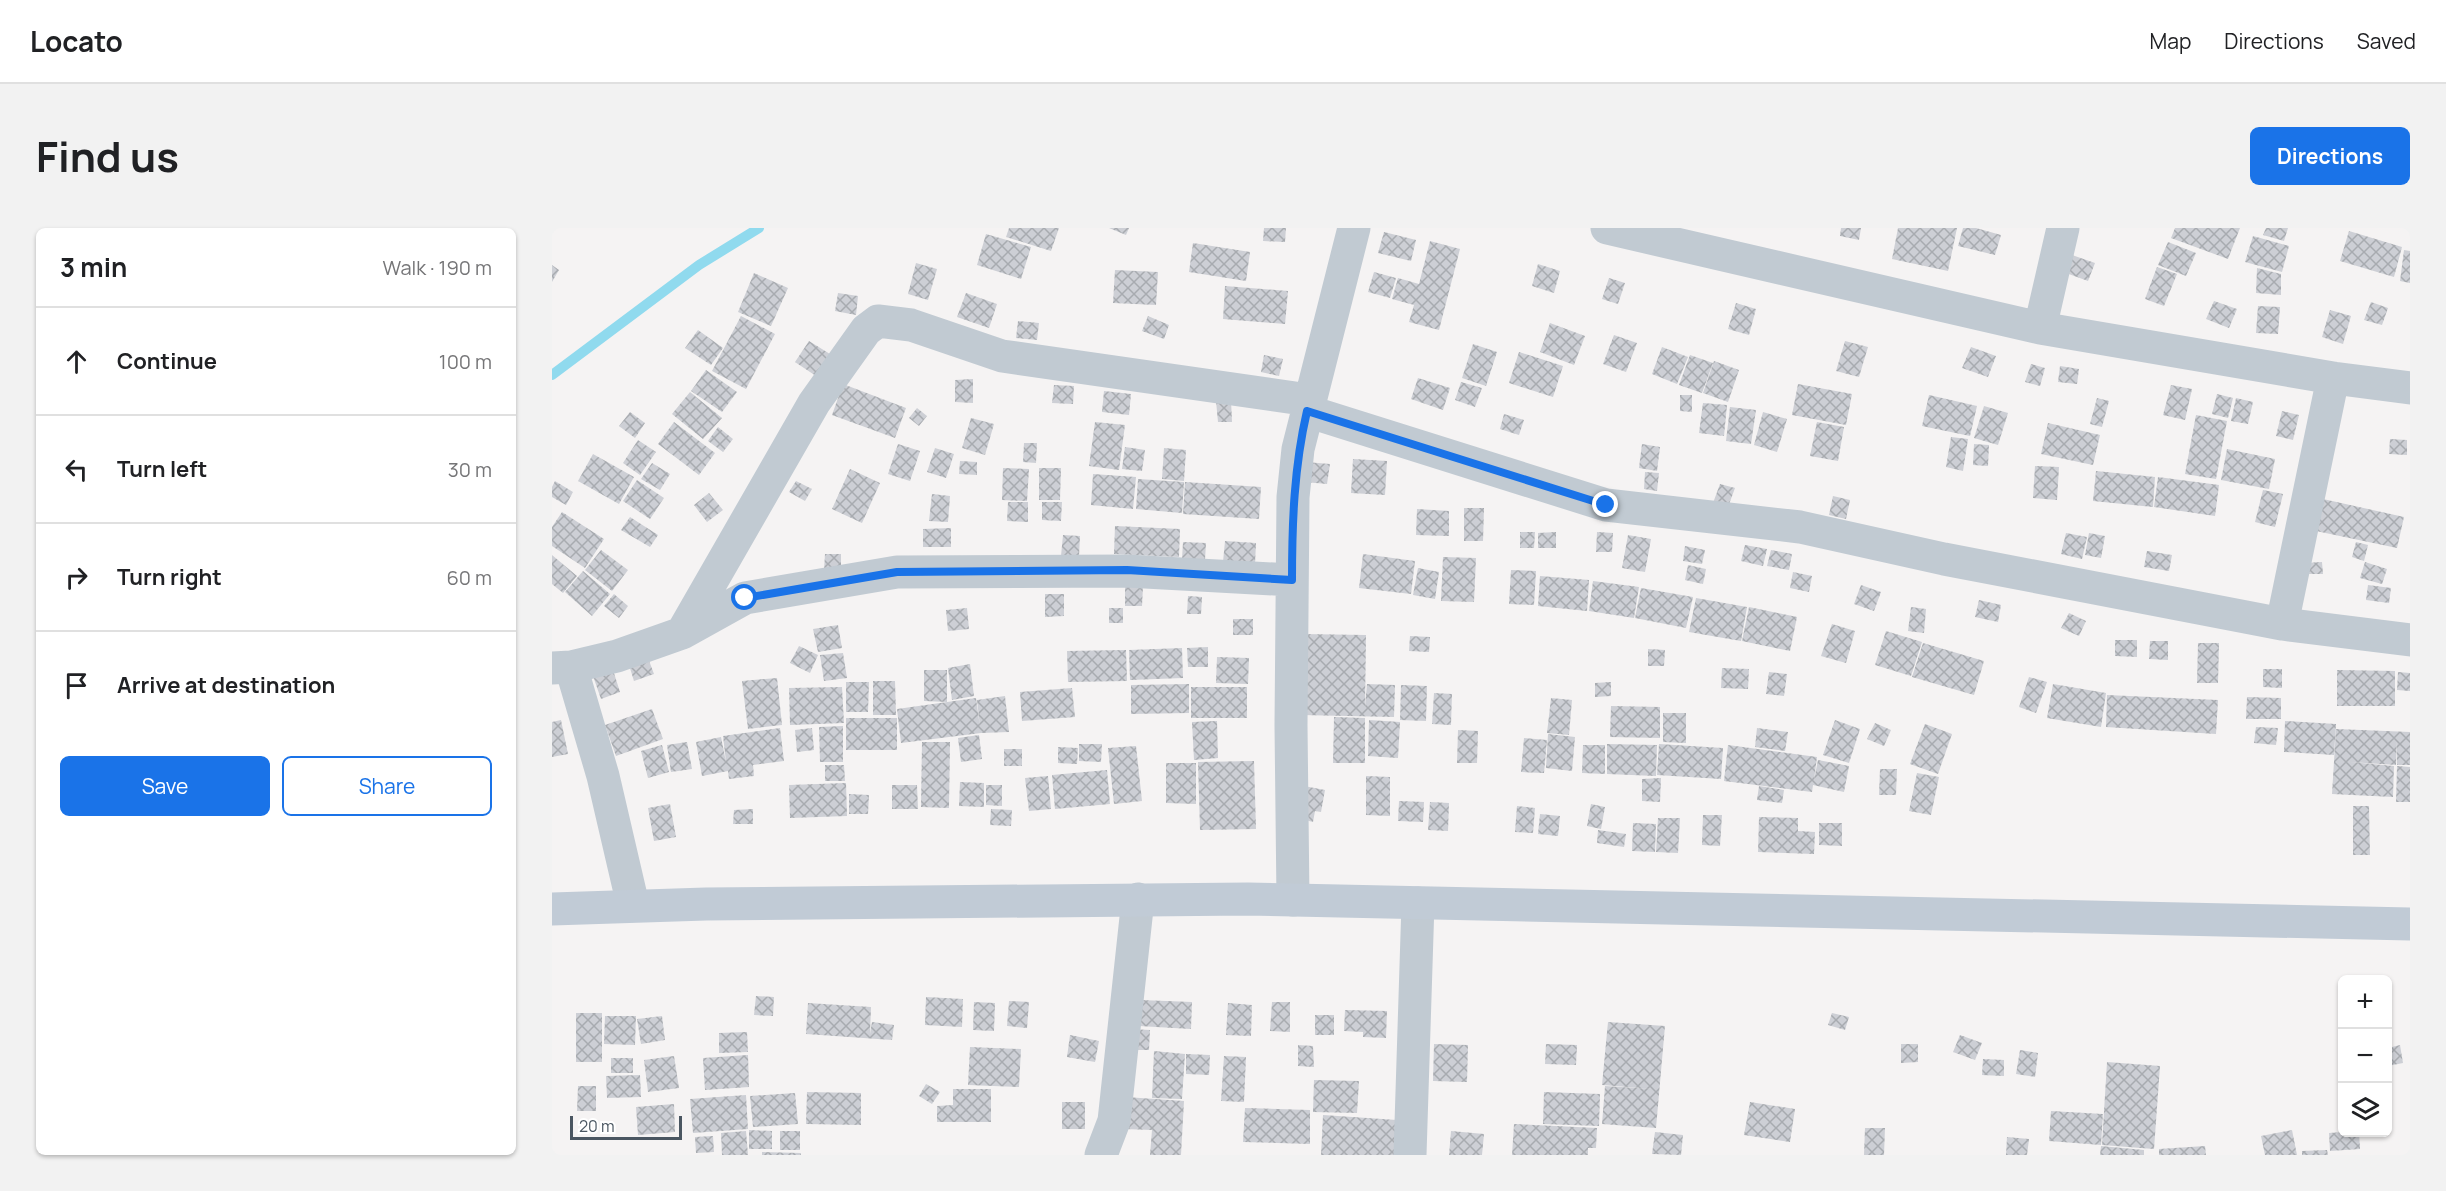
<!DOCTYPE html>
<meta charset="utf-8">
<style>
:root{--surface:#fff;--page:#f2f2f2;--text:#202124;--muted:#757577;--line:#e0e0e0;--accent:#1a73e8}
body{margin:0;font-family:Manrope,sans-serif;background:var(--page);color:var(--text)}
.controls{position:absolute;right:18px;bottom:18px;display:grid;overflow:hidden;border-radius:9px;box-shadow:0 2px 4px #0004}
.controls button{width:54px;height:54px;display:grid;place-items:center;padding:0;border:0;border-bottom:2px solid var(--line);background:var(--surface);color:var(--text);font:30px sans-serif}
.scale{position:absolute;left:18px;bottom:15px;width:112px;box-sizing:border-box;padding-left:6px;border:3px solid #4a5661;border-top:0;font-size:16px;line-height:21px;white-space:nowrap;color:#4a5661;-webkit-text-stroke:4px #fff;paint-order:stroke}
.stop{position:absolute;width:18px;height:18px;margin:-14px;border:4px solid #1a73e8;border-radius:50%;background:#fff}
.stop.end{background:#1a73e8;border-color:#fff;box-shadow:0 2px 6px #0008}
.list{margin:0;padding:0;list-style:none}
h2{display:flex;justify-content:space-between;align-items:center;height:78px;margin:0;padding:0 24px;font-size:26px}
h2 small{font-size:20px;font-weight:400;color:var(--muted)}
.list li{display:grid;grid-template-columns:39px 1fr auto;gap:18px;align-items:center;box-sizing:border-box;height:108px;padding:0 24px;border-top:2px solid var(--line)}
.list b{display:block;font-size:22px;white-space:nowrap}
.list em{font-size:20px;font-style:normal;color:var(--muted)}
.actions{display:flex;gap:12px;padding:18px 24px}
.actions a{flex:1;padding:14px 0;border:2px solid var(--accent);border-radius:9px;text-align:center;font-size:21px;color:var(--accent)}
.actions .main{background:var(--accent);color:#fff}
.icon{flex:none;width:33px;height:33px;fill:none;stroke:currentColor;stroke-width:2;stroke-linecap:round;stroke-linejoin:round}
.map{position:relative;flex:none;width:1858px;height:927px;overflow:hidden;border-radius:9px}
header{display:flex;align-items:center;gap:36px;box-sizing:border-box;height:84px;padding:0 30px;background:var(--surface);border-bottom:2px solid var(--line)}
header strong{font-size:28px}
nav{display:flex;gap:33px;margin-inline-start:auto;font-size:21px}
.intro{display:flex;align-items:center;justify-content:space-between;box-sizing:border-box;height:144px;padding:0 36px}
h1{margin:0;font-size:42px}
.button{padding:15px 27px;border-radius:9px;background:var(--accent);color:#fff;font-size:21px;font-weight:700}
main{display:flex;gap:36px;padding:0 36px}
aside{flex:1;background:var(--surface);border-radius:9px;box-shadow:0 2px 4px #0004}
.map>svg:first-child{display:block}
</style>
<header>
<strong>Locato</strong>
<nav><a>Map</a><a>Directions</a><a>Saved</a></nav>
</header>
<div class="intro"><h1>Find us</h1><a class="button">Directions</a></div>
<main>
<aside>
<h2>3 min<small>Walk · 190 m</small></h2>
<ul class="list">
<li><svg class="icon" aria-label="ahead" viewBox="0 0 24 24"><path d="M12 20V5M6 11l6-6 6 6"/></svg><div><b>Continue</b></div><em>100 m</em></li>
<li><svg class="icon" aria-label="left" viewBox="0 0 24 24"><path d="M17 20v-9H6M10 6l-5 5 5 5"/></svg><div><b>Turn left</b></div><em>30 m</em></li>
<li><svg class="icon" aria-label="right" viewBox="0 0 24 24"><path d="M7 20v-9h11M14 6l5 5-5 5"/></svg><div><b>Turn right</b></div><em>60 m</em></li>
<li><svg class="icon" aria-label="arrive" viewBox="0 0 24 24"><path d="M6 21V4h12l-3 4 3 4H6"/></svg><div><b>Arrive at destination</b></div></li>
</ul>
<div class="actions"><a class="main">Save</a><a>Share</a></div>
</aside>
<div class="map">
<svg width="1858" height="927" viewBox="0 0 1858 927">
<defs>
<pattern id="building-cross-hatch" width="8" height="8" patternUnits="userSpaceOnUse" patternTransform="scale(1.5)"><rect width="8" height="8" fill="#cdcfd5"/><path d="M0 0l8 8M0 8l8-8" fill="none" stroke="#a8abb0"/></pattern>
</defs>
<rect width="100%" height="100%" fill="#f5f3f3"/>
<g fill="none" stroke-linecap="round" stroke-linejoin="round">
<path stroke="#90daee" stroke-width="10" d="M0,147L147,37L207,0"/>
</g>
<path fill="url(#building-cross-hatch)" d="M457,0H507L499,23L454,9Z
M557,0H577L574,7Z
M712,0H734L733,14L711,13Z
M1289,0H1309L1307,12L1288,8Z
M1346,0H1405L1396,43L1340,31Z
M1411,0H1424L1449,7L1443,27L1406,18Z
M1623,0H1688L1676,31L1619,10Z
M1714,0H1736L1732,13L1711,7Z
M1797,3L1850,19L1842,49L1788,33Z
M832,4L864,12L859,33L826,25Z
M434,6L479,19L469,51L425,37Z
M1701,8L1737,18L1730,44L1693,34Z
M878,13L908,21L887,102L857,94L862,77L840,71L846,50L867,56Z
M1616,14L1644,25L1634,48L1606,37Z
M641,15L698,24L694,53L637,44Z
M1852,22L1858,23V55L1848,53Z
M1520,27L1543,35L1536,53L1514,45Z
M364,35L385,41L376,72L356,66Z
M986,36L1008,43L1002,65L980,58Z
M0,37L7,42L0,54Z
M1605,39L1625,46L1612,78L1593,71Z
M1705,40L1729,46V67L1704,65Z
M563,42L606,44L604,77L561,75Z
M822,44L844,50L838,70L816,64Z
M202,45L236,60L219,98L186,84Z
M1057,50L1073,55L1066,76L1050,71Z
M673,58L736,63L733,96L671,91Z
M286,65L306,68L304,87L283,83Z
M414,65L445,76L437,100L405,89Z
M1662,73L1685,81L1677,100L1654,91Z
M1819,74L1836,80L1830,97L1812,92Z
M1184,75L1204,81L1197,107L1176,101Z
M1706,78L1728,79L1726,106L1704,105Z
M1778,82L1799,88L1791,116L1770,109Z
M189,88L223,106L194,161L160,143Z
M596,88L617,97L612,111L590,103Z
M466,93L487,95L485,112L464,110Z
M998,95L1033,108L1022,137L988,124Z
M146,102L171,120L159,137L133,120Z
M1062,107L1085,115L1074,144L1051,136Z
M257,113L278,126L264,148L243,134Z
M1293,113L1316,119L1307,149L1284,143Z
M921,116L945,124L934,158L910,150Z
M1110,119L1136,129L1125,156L1100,146Z
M1419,119L1444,128L1436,149L1410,140Z
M967,124L1011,138L1001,169L957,155Z
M712,127L731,131L727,148L709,144Z
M1138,127L1161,135L1150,165L1127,157Z
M1162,133L1187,142L1176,174L1151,165Z
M1479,136L1493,140L1488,158L1473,154Z
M1508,138L1527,141L1525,156L1506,154Z
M154,142L185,164L170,184L139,163Z
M866,150L898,160L891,182L859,171Z
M421,151V175L403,174V152Z
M909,154L930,160L923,179L903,172Z
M291,156L354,180L343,210L280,187Z
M1246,156L1300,166L1294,197L1240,187Z
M502,157L522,158L521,176L500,175Z
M1619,157L1640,161L1633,192L1611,187Z
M552,163L579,166L577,187L550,184Z
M138,164L170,190L151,211L120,186Z
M1665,166L1681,170L1676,190L1660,186Z
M1128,167H1140V184L1128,183Z
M1377,167L1425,178L1418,208L1370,198Z
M1545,170L1557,173L1550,199L1538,196Z
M1684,170L1701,174L1696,196L1679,193Z
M679,172L680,194H666L664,173Z
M1151,175L1175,177L1172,208L1147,205Z
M1432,178L1456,185L1446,217L1422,210Z
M1178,179L1204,182L1199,216L1174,213Z
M365,180L375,188L367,198L357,190Z
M1730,183L1747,187L1741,212L1724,208Z
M78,184L93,195L83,210L67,198Z
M1211,184L1235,191L1225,224L1202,217Z
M952,186L972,192L967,207L948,201Z
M1644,187L1675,193L1664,251L1633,246Z
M419,190L442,196L433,227L410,220Z
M122,194L163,225L147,247L106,216Z
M543,194L573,197L567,242L537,238Z
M1265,194L1292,199L1286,233L1258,228Z
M1496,195L1548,207L1541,237L1489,226Z
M166,199L181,211L171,224L156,213Z
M1399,209L1416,211L1411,243L1394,239Z
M1838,211L1855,212V227L1837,226Z
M86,212L104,224L88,247L71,235Z
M472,215H485L484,235L471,234Z
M346,216L368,223L358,253L336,246Z
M1090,216L1108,219L1105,243L1087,240Z
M1422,216L1437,217L1436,238L1421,237Z
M573,219L593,222L590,243L570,241Z
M383,220L402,226L394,250L375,244Z
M612,220L634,222L632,253L610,251Z
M1675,221L1723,231L1717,261L1669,252Z
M41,226L82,249L67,276L26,253Z
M801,231L835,233L833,267L799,265Z
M408,233L425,234V247L407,246Z
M754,234L778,236L775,256L752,254Z
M100,235L118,246L108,262L89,251Z
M1483,238L1507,239L1505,272L1481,270Z
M451,240L477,241L475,273L450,272Z
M487,240H509L508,272H487Z
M298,241L328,255L310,295L280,281Z
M1544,243L1603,249L1601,279L1541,273Z
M1093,244L1107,245L1105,263L1092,261Z
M541,246L584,249L581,281L539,277Z
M1606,249L1667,257L1663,288L1602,279Z
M586,251L632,254L630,285L584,281Z
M85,252L112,270L98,291L71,273Z
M3,253L21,264L14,277L0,269V259Z
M244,253L260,261L253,273L237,264Z
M633,254L709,259L707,291L631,286Z
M1168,256L1183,260L1176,279L1161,275Z
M1711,262L1731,266L1723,299L1703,294Z
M157,265L171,282L155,294L142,277Z
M380,266L398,268L396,294L377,293Z
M1281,268L1298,272L1294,291L1277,287Z
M1771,271L1852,289L1845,320L1764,303Z
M456,274H476V294L455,293Z
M490,274H510L509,293L490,292Z
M912,280H932L931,313H912Z
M865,281L897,283V308L864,307Z
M10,284L52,311L33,340L0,318V299Z
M78,289L106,307L98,319L69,302Z
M563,298L628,301L627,329L562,326Z
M399,300V319H371V301Z
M968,304H983L982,320H968Z
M1004,304V320H986V305Z
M1045,304L1061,305L1060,324H1044Z
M1514,305L1535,309L1530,331L1509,326Z
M1537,305L1553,308L1549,330L1533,327Z
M511,307L528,308L527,329L509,328Z
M1076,307L1099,311L1093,344L1070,340Z
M673,313L704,315L703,336L671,334Z
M631,314L654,315L653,332L630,331Z
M1804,314L1816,317L1812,333L1800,329Z
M1193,317L1215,321L1211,338L1189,333Z
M1133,318L1153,322L1150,336L1131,333Z
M49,322L76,342L60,363L33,342Z
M1219,322L1240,326L1237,342L1215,338Z
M1595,323L1620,327L1617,343L1592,339Z
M273,326H289V342H272Z
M811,326L863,333L859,366L807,360Z
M0,327L25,348L11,365L0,356Z
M891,329L924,330L922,374L889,373Z
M1770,334L1771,346H1753V335Z
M1813,334L1835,341L1830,356L1808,350Z
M1136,337L1154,341L1151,356L1133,352Z
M866,340L887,344L883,371L861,367Z
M959,342L984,343L982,377L957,376Z
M31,343L58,366L40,388L13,364Z
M1241,344L1260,348L1257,364L1238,360Z
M988,348L1037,352L1035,383L986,378Z
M1041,353L1087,359L1082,390L1037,383Z
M1309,357L1329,364L1322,383L1302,376Z
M1816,357L1839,360L1837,375L1814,372Z
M573,359H591L590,378H573Z
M1089,360L1141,369L1134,400L1083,390Z
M62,366L76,378L67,390L52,378Z
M493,366H512V388L493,389Z
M636,368L650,369L649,386H635Z
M1144,370L1195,379L1189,413L1137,404Z
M1427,372L1449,377L1446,394L1423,389Z
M1197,379L1245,389L1238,423L1190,413Z
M1359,379L1374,381L1372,405L1356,403Z
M415,380L417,401L396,403L394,382Z
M557,380H571V395H557Z
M1517,385L1534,393L1527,408L1509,400Z
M681,391H701V407H681Z
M1280,396L1303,403L1294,435L1269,428Z
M286,397L290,420L266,424L261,401Z
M1334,403L1370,414L1359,448L1323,437Z
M750,406L814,407L813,479L815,456L843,457L842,489L749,487Z
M858,408L878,409L877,424L857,423Z
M1563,412H1585V429L1563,428Z
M1598,413H1616V432L1597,431Z
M1371,415L1432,433L1422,467L1360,449Z
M1646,415H1667L1666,455H1645Z
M247,418L266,427L258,445L238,435Z
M656,419V439H636L635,420Z
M630,420L631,450L578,452L577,422Z
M1096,421L1113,422L1112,438H1096Z
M574,422L575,453L516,454L515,423Z
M291,425L295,450L272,453L268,427Z
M665,429L697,430L696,456L664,455Z
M96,430L102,446L82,453L77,437Z
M418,436L422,468L400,472L396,440Z
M1170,440L1197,441L1196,461L1169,460Z
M1711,441H1730V460L1711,459Z
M61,442L68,464L49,471L41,448Z
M372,442H395V474L372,473Z
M1785,442L1843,443V478H1785Z
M1217,444L1235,446L1232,468L1214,466Z
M1846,444L1858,445V463L1845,462Z
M1477,449L1495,454L1484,485L1467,479Z
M225,450L230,497L196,501L190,453Z
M321,453H343L344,487H321Z
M294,454H317L316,484H294Z
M1059,454V468L1043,469V455Z
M637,456V485L579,486V457Z
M1501,456L1554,465L1549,499L1495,490Z
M849,457L875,458L874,493L848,492Z
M290,459L292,495L238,497L237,460Z
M639,459H695V490H639Z
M520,460L523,489L470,493L468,464Z
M882,465L900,466L899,497L880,496Z
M1555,467L1666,472L1664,506L1554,499Z
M453,468L457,504L429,505L349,515L345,481L424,470L428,499L425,472Z
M1695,469L1729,470V491H1694Z
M999,470L1020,472L1017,507L995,505Z
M1059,478L1108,479V510L1058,509Z
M100,481L111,511L64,528L53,497Z
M1111,485H1134V515L1111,514Z
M782,489L813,490V535H781Z
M294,490H345V522H294Z
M9,492L16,526L0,529V494Z
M817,492L848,494L846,530L816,528Z
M1283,492L1308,501L1297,535L1271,527Z
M665,493L666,530L642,532L640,494Z
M1733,493L1784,496L1782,527L1732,524Z
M1323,495L1339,502L1332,518L1315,511Z
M1373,496L1400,506L1386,546L1358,536Z
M291,498V534H268L267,499Z
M1704,499L1726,500L1724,517L1702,515Z
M228,500L232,533L201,537L202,548L177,551L176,543L150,548L144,514L169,509L174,534L171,508Z
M260,500L262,522L245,524L243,502Z
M1205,500L1236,504L1233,523L1203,519Z
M1784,501L1858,504V537H1845V513L1844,537L1798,534L1842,538L1841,569L1780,566Z
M906,502L926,503L925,535H905Z
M996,506L1023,509L1020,543L994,540Z
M427,507L430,531L409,534L406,510Z
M972,510L995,512L992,545L969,544Z
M135,514L140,541L119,544L115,517Z
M370,514H398L397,580L369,579Z
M527,516H550L549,534L527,533Z
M1055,516L1105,517L1104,548L1055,546Z
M1107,516L1171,520L1169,551L1105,547Z
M110,517L117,544L96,550L89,523Z
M1031,517H1053V546L1030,545Z
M1176,517L1265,529L1262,552L1266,532L1297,538L1292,564L1261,557L1260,564L1172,553Z
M584,518L590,573L562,576L556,520Z
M506,519L526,520L525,536L506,535Z
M452,521H470V538H452Z
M702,533L704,601L648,602L646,534Z
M614,535H644V576L614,575Z
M273,537H292L293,553H273Z
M1845,538L1858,539V574H1844Z
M1328,541H1345L1344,567H1327Z
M555,542L558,576L503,581L500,547Z
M1365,545L1387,549L1379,587L1357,583Z
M496,548L499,581L477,583L473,550Z
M814,548L838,549V588L814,587Z
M1109,550L1108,574L1090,573V551Z
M408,554L432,555V579L407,578Z
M294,555L295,588L238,590L237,557Z
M340,557H365L366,581H340Z
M434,557H450V578L434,577Z
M752,558L773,562L769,584L763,583L761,594L745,590Z
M1207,558L1232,562L1230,575L1205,572Z
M297,566L317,567L316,586H297Z
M847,573L872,574L871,594L846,593Z
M878,574L897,575L896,603L876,602Z
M118,576L124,609L102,613L96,580Z
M1039,576L1053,579L1049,601L1035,598Z
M965,578L983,580L981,605L963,604Z
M1801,578H1817L1818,627H1801Z
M201,581V596H181L182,582Z
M439,581L460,582L459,598L438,597Z
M988,586L1008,588L1006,608L986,606Z
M1151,587H1170L1168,618L1150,617Z
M1207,589L1246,590V603L1263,604L1262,626L1206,624Z
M1106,590H1128L1126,625L1104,624Z
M1081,595L1104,596L1103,624L1080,623Z
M1267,595H1290V618L1267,617Z
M1046,602L1074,606L1072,619L1045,615Z
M204,768L222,769L221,788L202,787Z
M374,769L411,771L410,799L373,797Z
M588,772L640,774L639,801L587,798Z
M457,773L477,774L475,800L455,798Z
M422,774L443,775L442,803L421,802Z
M720,774H738V804L718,803Z
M256,775L319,779L318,806L320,794L342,797L340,812L254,806Z
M676,775L700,777L699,808L674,807Z
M793,782L835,783L834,810L811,809V804L792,803Z
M24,785H50V834H24Z
M1280,785L1297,789L1293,802L1276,797Z
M763,787H782V807H763Z
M53,788H84L83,817L52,816Z
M110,788L113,812L89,816L85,791Z
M1056,794L1113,798L1104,900L1050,896L1053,858L1101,861L1050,857Z
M579,801L598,802L597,822H578Z
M195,804L196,824L167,825V805Z
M518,807L547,813L543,834L515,829Z
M1408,807L1430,815L1423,832L1401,824Z
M882,816L916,817L915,854L881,853Z
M994,816L1025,817L1024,837L993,836Z
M1349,816H1366V834L1349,835Z
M746,817L761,818L762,839L746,838Z
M1848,817L1851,835L1836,838V820Z
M418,819L469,821L467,859L416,857Z
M1468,822L1486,825L1483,849L1464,846Z
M602,823L633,826L630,871L600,870Z
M634,826L658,827L657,847L634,846Z
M196,827L197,859L153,862L151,830Z
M122,828L127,860L96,864L92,832Z
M672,828L694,829L692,874L669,873Z
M59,830H81V845H59Z
M1431,831L1452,832V848L1430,847Z
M1555,834L1608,838L1602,921L1550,917Z
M88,847L89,869L55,870L54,848Z
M762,852L807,853L805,885L761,884Z
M374,856L388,864L380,876L367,868Z
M26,858H44V883H25Z
M401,861H439V894H385V878L401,877Z
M255,864L309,865V897L254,896Z
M992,864L1048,866L1047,898L991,896Z
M243,865L246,896L201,899L198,868Z
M194,867L196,901L141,905L138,871Z
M574,869L632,873L629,927H598L600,902L572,901Z
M510,874H533V901H510Z
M1198,874L1243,881L1238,914L1192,907Z
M122,876L123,904L86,907L84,879Z
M693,880L758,882V916L691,914Z
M1499,883L1551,886L1549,917L1497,913Z
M771,887L845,892L843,927H769Z
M962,896L1045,900L1044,920H1036V927H960Z
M1313,900H1333L1332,927H1312Z
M197,902L220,903V921H197Z
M1740,902L1745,927H1713L1709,908Z
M194,903L196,927H170L169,905Z
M228,903H248V922H228Z
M899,903L932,906L930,927H897Z
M1103,904L1131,907L1129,927L1100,926Z
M1791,904H1807L1808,921L1778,923L1777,905Z
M161,908L162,924L144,925L143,909Z
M1455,909L1477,911L1475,927H1454Z
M1549,918L1592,922V927H1548Z
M1653,918L1654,927H1607V921Z
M1775,922L1776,927H1750V923Z
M210,924L249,925V927H210Z"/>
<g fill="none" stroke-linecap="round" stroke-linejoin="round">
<path stroke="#c1cad2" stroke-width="33" d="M1055,0L1488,100L1781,150L1858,160
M1488,100L1511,0
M755,183L1054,277L1248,299L1392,331L1730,396L1858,412
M1730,396L1781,150
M130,405L262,175L314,102L326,93L359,97L450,128L757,172
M19,439L51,548L81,677
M0,440L19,439L65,428L130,405L193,370L345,344L575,343L740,352
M741,672L739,497L741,269L746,221L802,0
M549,927L562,893L586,671
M858,927L866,675"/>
<path stroke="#c1cbd6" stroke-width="33" d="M0,681L154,676L696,671L1858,696"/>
</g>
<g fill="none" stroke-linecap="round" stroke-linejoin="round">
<path stroke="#1a73e8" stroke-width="8" d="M193,370L345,344L575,342L740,352C740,295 742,239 755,183L1054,277"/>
</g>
</svg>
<div class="controls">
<button>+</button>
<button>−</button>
<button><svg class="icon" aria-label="layers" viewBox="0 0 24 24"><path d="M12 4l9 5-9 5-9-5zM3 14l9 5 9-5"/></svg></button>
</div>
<div class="scale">20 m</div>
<div class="stop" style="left:193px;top:370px"></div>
<div class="stop end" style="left:1054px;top:277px"></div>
</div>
</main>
